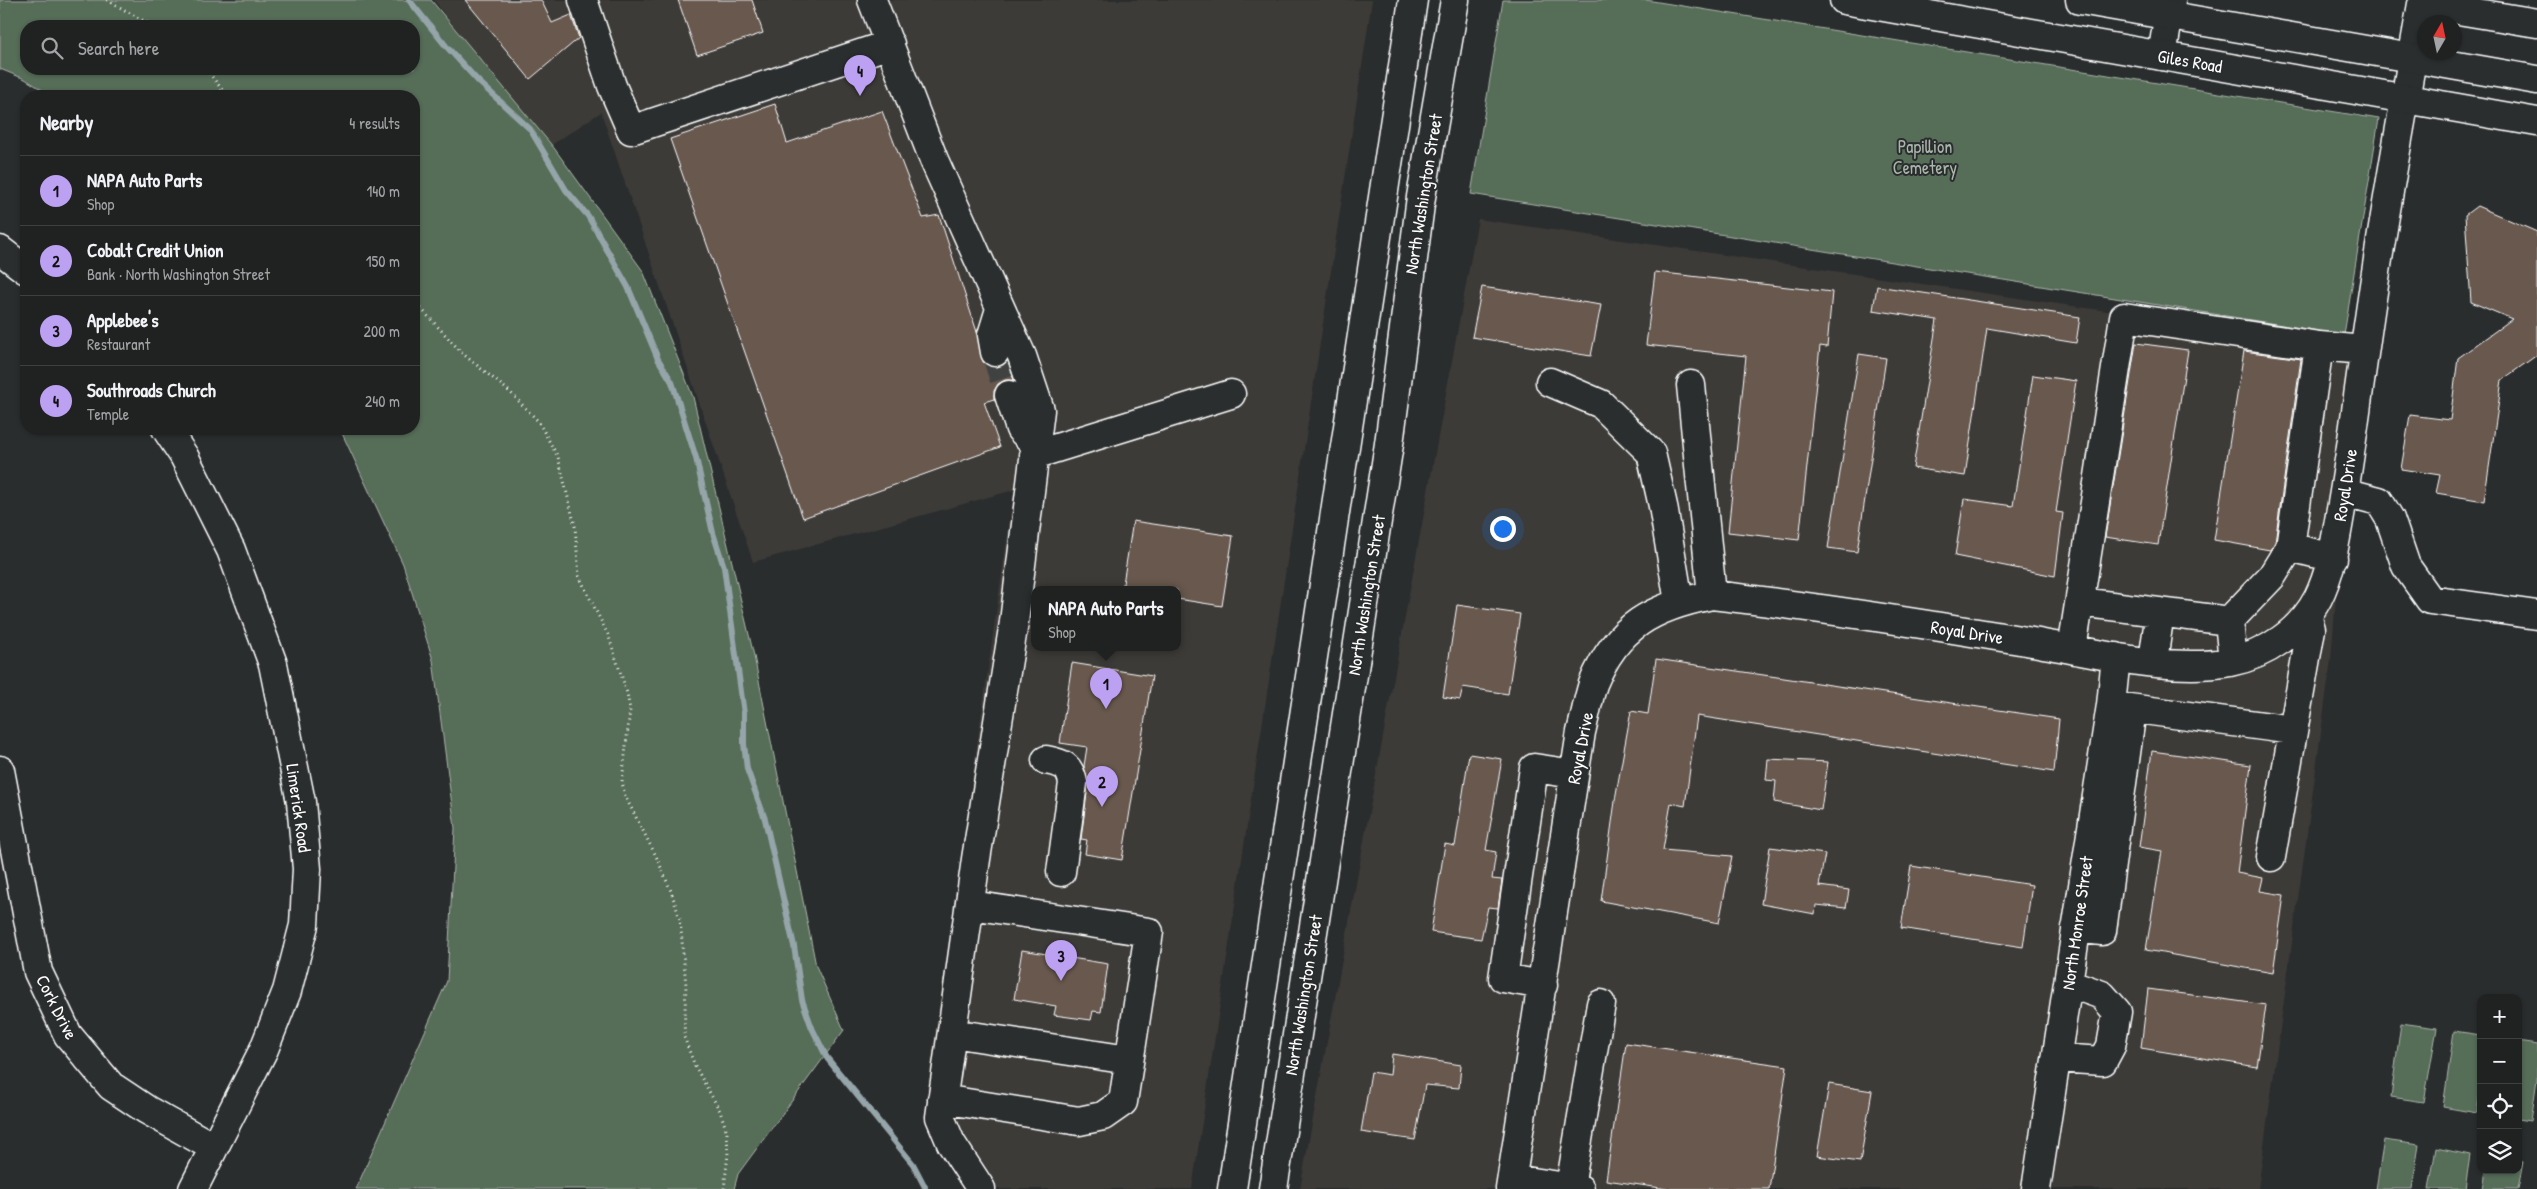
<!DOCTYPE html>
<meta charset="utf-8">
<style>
:root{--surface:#202222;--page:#2d2f2f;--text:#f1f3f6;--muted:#a2a4a5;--line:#3d3f40;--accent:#bca0f2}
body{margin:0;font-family:"Patrick Hand",sans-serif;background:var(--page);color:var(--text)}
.controls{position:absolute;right:15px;bottom:15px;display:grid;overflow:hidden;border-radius:10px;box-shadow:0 1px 4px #0004}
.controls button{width:45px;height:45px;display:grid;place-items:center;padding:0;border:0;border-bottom:1px solid var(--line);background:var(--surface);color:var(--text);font:25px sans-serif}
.compass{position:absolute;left:2417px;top:15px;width:45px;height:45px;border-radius:50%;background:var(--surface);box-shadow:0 1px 4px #0004;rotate:9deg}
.you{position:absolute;left:1502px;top:528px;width:18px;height:18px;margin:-12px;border:4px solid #fff;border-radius:50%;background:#1a73e8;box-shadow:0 0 0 8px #1a73e833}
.badge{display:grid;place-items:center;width:32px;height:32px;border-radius:50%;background:var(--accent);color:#111;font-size:16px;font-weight:700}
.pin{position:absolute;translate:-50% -41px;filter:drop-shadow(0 1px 2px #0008)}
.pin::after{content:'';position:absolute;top:26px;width:18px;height:15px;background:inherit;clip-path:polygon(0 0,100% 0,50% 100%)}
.popup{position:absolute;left:1031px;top:586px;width:150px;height:65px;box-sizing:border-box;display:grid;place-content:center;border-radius:10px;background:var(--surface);filter:drop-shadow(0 1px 4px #0005);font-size:16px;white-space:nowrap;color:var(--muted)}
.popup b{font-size:19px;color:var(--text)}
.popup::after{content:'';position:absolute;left:50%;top:100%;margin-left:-10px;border:10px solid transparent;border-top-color:var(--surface)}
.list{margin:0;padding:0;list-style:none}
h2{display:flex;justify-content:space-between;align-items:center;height:65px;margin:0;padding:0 20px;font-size:21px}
h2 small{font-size:16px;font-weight:400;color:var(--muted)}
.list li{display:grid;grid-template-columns:32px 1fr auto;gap:15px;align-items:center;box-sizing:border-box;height:70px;padding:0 20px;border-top:1px solid var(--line)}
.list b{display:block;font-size:19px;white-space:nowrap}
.list p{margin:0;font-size:16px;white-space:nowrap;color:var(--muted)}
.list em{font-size:16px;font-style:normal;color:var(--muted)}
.icon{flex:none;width:28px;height:28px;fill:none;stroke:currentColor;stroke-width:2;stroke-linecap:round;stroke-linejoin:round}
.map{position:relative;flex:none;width:2537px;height:1189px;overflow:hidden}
.search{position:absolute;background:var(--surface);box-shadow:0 1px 4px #0004;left:20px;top:20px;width:400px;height:55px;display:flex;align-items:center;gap:12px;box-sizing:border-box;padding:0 18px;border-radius:20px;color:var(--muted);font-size:19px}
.panel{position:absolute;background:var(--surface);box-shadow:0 1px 4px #0004;left:20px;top:90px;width:400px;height:345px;border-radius:20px}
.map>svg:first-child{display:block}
</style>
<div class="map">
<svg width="2537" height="1189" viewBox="0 0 2537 1189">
<rect width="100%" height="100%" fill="#2a2d2e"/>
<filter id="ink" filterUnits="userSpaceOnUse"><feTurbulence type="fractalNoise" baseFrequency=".02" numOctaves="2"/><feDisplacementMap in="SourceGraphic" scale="10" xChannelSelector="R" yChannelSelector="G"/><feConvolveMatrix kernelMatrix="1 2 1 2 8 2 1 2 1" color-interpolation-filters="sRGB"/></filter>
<g filter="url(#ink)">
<path fill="#3c3a38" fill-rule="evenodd" d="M434,0H1372L1192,1189H979L926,1097L1014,490L753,562L601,112L544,150ZM1035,590H1177V648H1035Z
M1478,219L2107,311L2355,357L2331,660L2258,1189H1300Z"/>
<path fill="#576d58" stroke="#abb6ac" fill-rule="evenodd" d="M0,0H431L554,148L643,271L693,397L754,656L816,966L844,1030L738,1174L734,1189H356L447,981L455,828L433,660L403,564L340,429H414V96H52L25,79L0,69ZM414,26V69H26V26Z
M1503,0H1646L2379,119L2344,335L1471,194Z
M2401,1023L2437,1028L2424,1102L2391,1097Z
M2454,1031L2481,1035V1084L2477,1113L2443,1107Z
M2518,1042L2537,1045V1079L2531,1121L2518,1119Z
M2384,1140L2419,1145L2412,1189H2376Z
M2436,1148L2470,1155L2465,1189H2429Z
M2518,1161L2523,1162L2518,1189H2483L2486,1170H2518Z"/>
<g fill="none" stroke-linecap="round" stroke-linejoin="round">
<path stroke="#95a5aa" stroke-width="6" d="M409,0L446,46L478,81L530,129L566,190L588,216L628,287L658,359L672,382L696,458L713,533L724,567L744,714V744L747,769L765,819L794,946L802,1000L812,1028L827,1058L913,1164L925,1187"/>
</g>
<path fill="#67584e" stroke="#fff" d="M465,0H541L552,23L571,15L579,38L530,79Z
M678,0H752L763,33L697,55Z
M775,104L787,143L882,111L923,218L939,215L977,332L983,362L989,366L997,367L1007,361L1014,380H1005L998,384L994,391V399L984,402L1000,447L803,518L670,139Z
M2477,206L2537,232V355L2502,380L2484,501L2436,493L2440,475L2401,469L2410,415L2450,420L2458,358L2512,319L2471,302L2465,215Z
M1655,272L1832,292L1827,347L1820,346L1799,540L1728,532L1746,356L1646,345Z
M1877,286L2080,317L2076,343L1987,328L1965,476L1913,468L1937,320L1873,310Z
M1482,287L1601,305L1591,356L1472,337Z
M2136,343L2188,350L2158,545L2105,537Z
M2244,351L2301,359L2275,542L2270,550L2214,540Z
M1859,354L1886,358L1857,552L1828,548Z
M2033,375L2076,381L2056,512L2063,513L2055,576L1955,556L1964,499L2013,506Z
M1133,521L1233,536L1222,606L1177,599V590H1122Z
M1457,605L1520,614L1508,694L1463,687L1460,700L1443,697Z
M1656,659L2059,719L2054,772L1697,716L1685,806L1671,803L1663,850L1732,856L1719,923L1601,901L1616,794L1631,711L1648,714Z
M1072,663L1152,676L1122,860L1085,854L1087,840L1081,839L1088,785L1084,766L1087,747L1060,743Z
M2152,751L2251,765L2237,873L2263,878L2260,891L2284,895L2273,973L2146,950L2162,851L2139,847Z
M1469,754L1502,759L1486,850L1496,852L1492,879L1502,880L1498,908L1488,907L1481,939L1431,932L1445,844L1455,846Z
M1768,759L1828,762L1821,810L1774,802L1776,781L1766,780Z
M1770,847L1825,854L1819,886L1849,890L1846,908L1816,905L1815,914L1761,904Z
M1911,866L2032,885L2023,947L1901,928Z
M1022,950L1108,964L1101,1012L1093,1011L1091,1020L1054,1015L1056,1006L1014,999Z
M2148,989L2266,1005L2257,1067L2141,1048Z
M1626,1043L1787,1066L1769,1189H1668L1606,1180Z
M1392,1054L1461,1065L1459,1088L1425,1085L1415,1140L1361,1132L1371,1072L1390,1075Z
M1829,1084L1872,1091L1860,1162L1817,1156Z"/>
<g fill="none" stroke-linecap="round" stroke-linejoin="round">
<path stroke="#3f4243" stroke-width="28" stroke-dasharray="28 14" stroke-linecap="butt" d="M995,352L1009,395"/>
<g stroke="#fff" stroke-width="31">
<path id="minor" d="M583,0L612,86L631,130L890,44
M872,0L934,160L1022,356L1040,410L1014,622L976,859L940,1117L951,1143L981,1189
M2162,56L2171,0
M0,250L26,270
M2319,346L2364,350
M995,352L992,335L1000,309
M1550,382L1601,404L1651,453L1663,506L1679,602
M1691,385L1712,595
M1009,395L1020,429L1036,445
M166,429L184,456L231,550L273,664L301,802L307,869L304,925L287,991L264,1049L193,1189
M1034,455L1231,394
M2344,492L2379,501L2390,519L2406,566L2430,600L2537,615
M2290,547L2333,558
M2080,602L2229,621
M2072,649L2124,317L2319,346L2290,547L2272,576L2229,621L2233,661
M2153,661L2160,612
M2114,706L2293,730
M1046,760C1062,763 1070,765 1073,783L1061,872
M0,770L38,972L68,1035L111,1086L147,1110L213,1147
M2271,857L2311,629L2307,615
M2076,928L2102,931L2132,709
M1543,985L1503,978L1534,768L1574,774
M952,1033L1129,1060
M2057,1058L2103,1061L2111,1046L2117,1012L2102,995L2068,983
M942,1099L1079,1121L1103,1116L1123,1102L1149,932L971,905
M1512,1179L1580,1189
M1570,1187L1601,1004
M1510,1189L1581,732C1585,717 1588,699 1593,684C1617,625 1653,607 1712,595C1819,607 1926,624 2032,642C2094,652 2168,673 2230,662C2266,655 2301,631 2318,598C2331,572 2335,543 2340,515C2350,461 2356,408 2364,354C2380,237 2401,121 2422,4L2537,23
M2036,1189L2111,705L2116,657"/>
</g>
<g stroke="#fff" stroke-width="31">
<path id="major" d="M1844,0L2537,122
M2080,0L2537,80
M1232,1189L1413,0
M1273,1189L1389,444L1421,197L1455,0"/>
</g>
<path stroke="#fff" stroke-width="3" stroke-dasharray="1 4" stroke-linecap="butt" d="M107,0L153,26
M206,69L227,96
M414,301L463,354L510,392L538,421L558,457L575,526L579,576L609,637L627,693L630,710L622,782L625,796L656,856L671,891L680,919L686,985L684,1037L695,1066L720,1111L727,1132L728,1154L724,1189"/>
<use href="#minor" stroke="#2a2d2e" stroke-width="28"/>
<use href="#major" stroke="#2a2d2e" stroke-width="28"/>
</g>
</g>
<g text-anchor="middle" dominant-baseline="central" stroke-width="4" stroke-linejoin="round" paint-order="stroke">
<g font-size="18" fill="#fff" stroke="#2a2d2e">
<text transform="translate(2190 61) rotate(10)">Giles Road</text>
<text transform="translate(1423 194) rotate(-81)">North Washington Street</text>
<text transform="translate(2345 485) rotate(-81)">Royal Drive</text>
<text transform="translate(1366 595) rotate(-81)">North Washington Street</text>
<text transform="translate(1967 632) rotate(9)">Royal Drive</text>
<text transform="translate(1580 748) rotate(-79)">Royal Drive</text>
<text transform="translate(299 808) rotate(82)">Limerick Road</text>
<text transform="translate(2077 923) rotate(-82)">North Monroe Street</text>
<text transform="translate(1303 995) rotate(-81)">North Washington Street</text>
<text transform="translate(57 1007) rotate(63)">Cork Drive</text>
</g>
<g font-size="18" fill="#abb6ac" stroke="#2a2d2e">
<text x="1925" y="146">Papillion<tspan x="1925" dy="21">Cemetery</tspan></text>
</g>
</g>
</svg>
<div class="controls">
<button>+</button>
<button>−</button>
<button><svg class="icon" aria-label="locate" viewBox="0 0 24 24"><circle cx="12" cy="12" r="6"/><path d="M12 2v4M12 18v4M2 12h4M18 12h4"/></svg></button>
<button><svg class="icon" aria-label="layers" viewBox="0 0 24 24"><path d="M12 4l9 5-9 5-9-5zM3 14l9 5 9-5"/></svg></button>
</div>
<svg class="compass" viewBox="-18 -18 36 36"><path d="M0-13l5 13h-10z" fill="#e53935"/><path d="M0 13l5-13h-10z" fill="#a2a4a5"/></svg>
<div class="you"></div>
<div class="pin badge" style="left:1106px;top:709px">1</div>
<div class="popup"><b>NAPA Auto Parts</b>Shop</div>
<div class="pin badge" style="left:1102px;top:807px">2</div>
<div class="pin badge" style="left:1061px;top:981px">3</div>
<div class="pin badge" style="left:860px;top:96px">4</div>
<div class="search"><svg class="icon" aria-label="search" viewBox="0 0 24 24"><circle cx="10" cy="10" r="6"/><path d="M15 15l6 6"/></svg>Search here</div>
<section class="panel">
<h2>Nearby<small>4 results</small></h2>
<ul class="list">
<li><span class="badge">1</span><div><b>NAPA Auto Parts</b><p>Shop</p></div><em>140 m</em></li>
<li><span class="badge">2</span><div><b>Cobalt Credit Union</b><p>Bank · North Washington Street</p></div><em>150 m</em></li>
<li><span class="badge">3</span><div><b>Applebee's</b><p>Restaurant</p></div><em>200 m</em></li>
<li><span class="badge">4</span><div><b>Southroads Church</b><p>Temple</p></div><em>240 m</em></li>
</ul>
</section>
</div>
